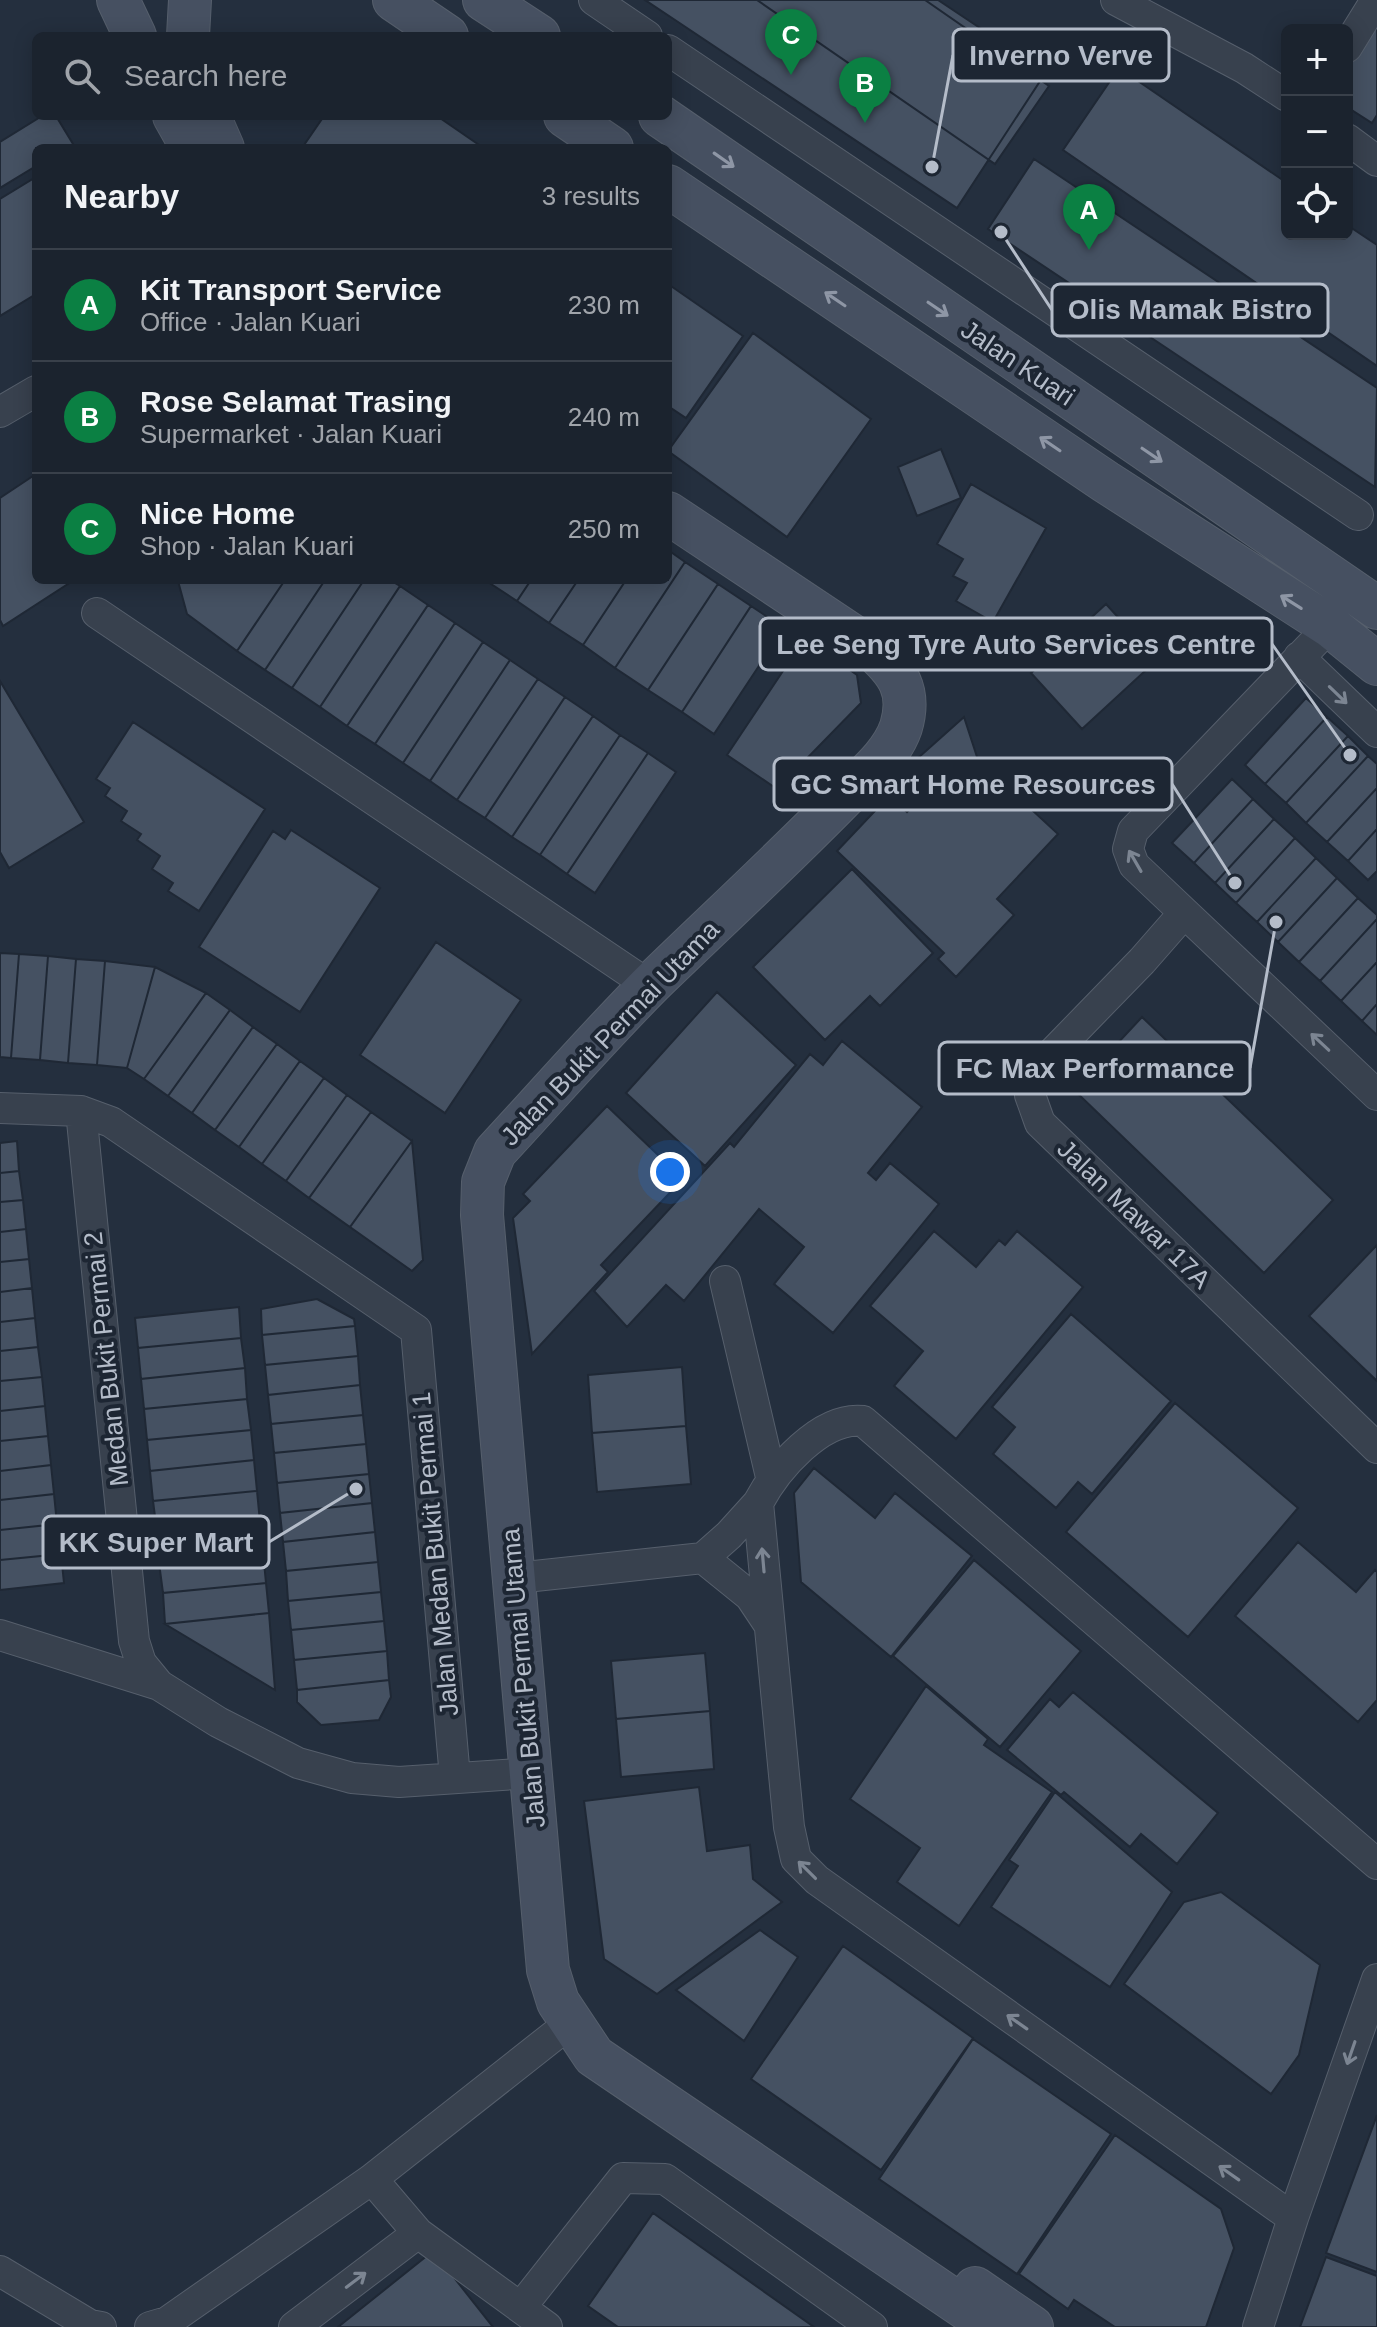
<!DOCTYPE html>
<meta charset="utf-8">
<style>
:root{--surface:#1b232e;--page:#282f3a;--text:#f1f3f6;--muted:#a0a4aa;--line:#39404a;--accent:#0b8043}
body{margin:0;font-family:Helvetica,sans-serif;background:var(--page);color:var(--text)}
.controls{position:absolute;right:24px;top:24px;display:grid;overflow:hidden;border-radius:12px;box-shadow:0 4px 20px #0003}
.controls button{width:72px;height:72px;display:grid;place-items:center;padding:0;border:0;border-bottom:2px solid var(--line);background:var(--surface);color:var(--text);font:40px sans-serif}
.you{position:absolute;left:670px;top:1172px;width:28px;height:28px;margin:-20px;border:6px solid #fff;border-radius:50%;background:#1a73e8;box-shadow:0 0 0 12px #1a73e833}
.badge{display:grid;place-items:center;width:52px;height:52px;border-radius:50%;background:var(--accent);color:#fff;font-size:26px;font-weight:700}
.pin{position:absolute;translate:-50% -66px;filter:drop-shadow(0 2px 4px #0008)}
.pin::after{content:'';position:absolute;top:42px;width:28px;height:24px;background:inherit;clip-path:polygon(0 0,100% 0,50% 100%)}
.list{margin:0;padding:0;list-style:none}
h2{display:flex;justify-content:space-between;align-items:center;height:104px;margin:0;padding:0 32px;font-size:34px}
h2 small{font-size:26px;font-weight:400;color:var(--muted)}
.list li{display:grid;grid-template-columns:52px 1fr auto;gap:24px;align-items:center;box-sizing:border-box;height:112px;padding:0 32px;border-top:2px solid var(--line)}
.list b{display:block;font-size:30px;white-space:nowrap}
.list p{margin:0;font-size:26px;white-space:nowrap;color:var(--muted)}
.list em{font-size:26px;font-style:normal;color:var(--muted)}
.icon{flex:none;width:44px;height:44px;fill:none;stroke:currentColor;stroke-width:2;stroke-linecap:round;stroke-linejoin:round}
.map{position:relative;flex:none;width:1377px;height:2327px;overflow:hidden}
.search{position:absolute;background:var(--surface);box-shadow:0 4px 20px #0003;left:32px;top:32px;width:640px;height:88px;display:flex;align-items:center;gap:20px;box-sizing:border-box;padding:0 28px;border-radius:12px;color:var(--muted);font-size:30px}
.panel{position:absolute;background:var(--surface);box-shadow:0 4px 20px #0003;left:32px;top:144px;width:640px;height:440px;border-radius:12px}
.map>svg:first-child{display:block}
</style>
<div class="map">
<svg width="1377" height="2327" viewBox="0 0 1377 2327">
<rect width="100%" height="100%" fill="#242f3e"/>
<path fill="#455162" stroke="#1f2835" stroke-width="2" d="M645,0H938L1046,72L957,208Z
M757,0H925L1049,86L995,164Z
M1377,16V115L1372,123L1347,107V52Z
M1119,68L1287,183V234H1347V225L1377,245V366L1063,150Z
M42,116H56L73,144L66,148H36V166L0,188V142Z
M324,116H437L482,147L302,148Z
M1034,159L1377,388L1375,487L988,229Z
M36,177V294L0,316V199Z
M668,284L743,336L686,418L668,406Z
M753,333L871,419L787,537L668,451Z
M941,449L961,498L917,516L898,467Z
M36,474V580H74L3,626L0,620V498Z
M971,484L1046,528L993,622L956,601L967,583L953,576L963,559L937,544Z
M668,550L685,562L615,668L583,645L626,580H668Z
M685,562L718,584L648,690L615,668Z
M285,580L237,651L187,614L178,581Z
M285,580H325L265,670L237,651Z
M325,580H364L292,688L265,670Z
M364,580H390L400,586L320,707L292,688Z
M485,580H531L517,601Z
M531,580H578L549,623L517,601Z
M578,580H626L583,645L549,623Z
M718,584L751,606L682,712L648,690Z
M400,586L428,605L347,726L320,707Z
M1106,604L1157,660L1082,729L1031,673Z
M428,605L455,623L375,744L347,726Z
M751,606L784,628L714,734L682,712Z
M455,623L483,642L403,763L375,744Z
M805,638L857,675L861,703L777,789L727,755Z
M483,642L510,660L430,781L403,763Z
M510,660L538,679L457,800L430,781Z
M538,679L565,697L485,818L457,800Z
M0,681L84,822L9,868L0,852Z
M565,697L593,716L512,837L485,818Z
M1306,698L1327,717L1265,784L1245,765Z
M593,716L620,735L540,855L512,837Z
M964,717L978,760L1058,834L997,899L1014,915L956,977L938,959L944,953L837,851L890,795L907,812L939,778L918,758Z
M1327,717L1348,736L1286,803L1265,784Z
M133,722L265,809L199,911L168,891L173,883L152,869L160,856L137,840L141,834L121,821L127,811L105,796L110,788L96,779Z
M620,735L648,753L567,874L540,855Z
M1348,736L1368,756L1306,823L1286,803Z
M648,753L676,772L595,893L567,874Z
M1368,756L1377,764V788L1327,842L1306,823Z
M1232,779L1253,799L1194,863L1172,843Z
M1377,788V829L1348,861L1327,842Z
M1253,799L1274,819L1215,883L1194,863Z
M1274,819L1295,838L1236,903L1215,883Z
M1377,829V871L1368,880L1348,861Z
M291,830L380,888L300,1012L199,947L273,831L285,839Z
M1295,838L1316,858L1257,922L1236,903Z
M1316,858L1337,878L1278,942L1257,922Z
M852,869L933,953L880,1006L870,996L825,1040L753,967Z
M1337,878L1358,898L1299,962L1278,942Z
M1358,898L1377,915V919L1320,981L1299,962Z
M1377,919V962L1341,1001L1320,981Z
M436,942L521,1000L445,1113L360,1055Z
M0,953L19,954L11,1058L0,1057Z
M19,954L48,956L40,1060L11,1058Z
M48,956L76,959L68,1063L40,1060Z
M76,959L105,961L97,1065L68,1063Z
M105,961L155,967L127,1068L97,1065Z
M1377,962V1004L1362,1021L1341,1001Z
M155,967L206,993L144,1079L127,1068Z
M717,992L796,1065L705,1166L626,1093Z
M206,993L230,1010L168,1096L144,1079Z
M1377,1004V1035L1362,1021Z
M230,1010L253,1027L192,1113L168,1096Z
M1142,1017L1333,1200L1264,1273L1074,1090Z
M253,1027L277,1044L215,1130L192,1113Z
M842,1041L922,1107L868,1173L876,1180L890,1163L939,1204L833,1333L774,1284L804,1247L759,1209L684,1301L666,1285L627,1327L594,1291L730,1143L734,1147L810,1054L823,1065Z
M277,1044L300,1061L239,1147L215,1130Z
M300,1061L324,1078L262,1164L239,1147Z
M324,1078L347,1095L286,1181L262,1164Z
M347,1095L371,1112L309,1198L286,1181Z
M607,1106L683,1179L601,1265L608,1272L532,1354L513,1218L530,1201L523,1194Z
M371,1112L412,1141L350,1227L309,1198Z
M17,1141L19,1171L0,1173V1143Z
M412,1141L423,1260L412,1271L350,1227Z
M19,1171L23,1200L0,1202V1173Z
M23,1200L26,1229L0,1232V1202Z
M26,1229L29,1259L0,1262V1232Z
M934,1231L976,1267L999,1240L1005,1245L1017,1231L1083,1287L956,1439L894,1386L923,1351L870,1306Z
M1377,1245V1381L1309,1316Z
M29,1259L32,1288L0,1292V1262Z
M32,1288L35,1318L0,1322V1292Z
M317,1299L354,1319L355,1326L262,1335L261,1309Z
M239,1307L241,1338L138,1348L135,1318Z
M1071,1314L1171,1401L1092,1494L1078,1482L1056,1508L993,1454L1015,1427L992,1407Z
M35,1318L38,1347L0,1351V1322Z
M355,1326L358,1356L265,1365L262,1335Z
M241,1338L245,1368L141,1379L138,1348Z
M38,1347L42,1377L0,1381V1351Z
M358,1356L360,1385L268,1395L265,1365Z
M682,1367L686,1426L592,1433L588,1375Z
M245,1368L247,1399L144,1409L141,1379Z
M42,1377L45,1406L0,1411V1381Z
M360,1385L363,1415L271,1424L268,1395Z
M247,1399L251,1430L147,1440L144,1409Z
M1175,1403L1298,1508L1188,1637L1066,1532Z
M45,1406L48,1436L0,1441V1411Z
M363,1415L366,1444L274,1453L271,1424Z
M686,1426L691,1484L597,1492L592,1433Z
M251,1430L254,1460L150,1471L147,1440Z
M48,1436L51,1465L0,1471V1441Z
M366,1444L369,1474L277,1483L274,1453Z
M254,1460L257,1491L153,1501L150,1471Z
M51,1465L54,1494L0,1500V1471Z
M814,1468L875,1518L895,1493L972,1556L891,1657L801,1582L794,1493Z
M369,1474L372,1503L280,1513L277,1483Z
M257,1491L260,1522L157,1532L153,1501Z
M54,1494L57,1524L0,1530V1500Z
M372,1503L375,1532L283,1542L280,1513Z
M57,1524L61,1554L0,1560V1530Z
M375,1532L378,1562L286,1571L283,1542Z
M1298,1542L1356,1592L1375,1570L1377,1572V1700L1358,1722L1235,1616Z
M263,1552L266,1583L163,1593L159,1563Z
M61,1554L64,1583L0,1590V1560Z
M974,1560L1081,1651L1000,1747L893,1656Z
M378,1562L381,1592L288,1601L286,1571Z
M266,1583L269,1613L165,1624L163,1593Z
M381,1592L384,1621L291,1630L288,1601Z
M269,1613L275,1690L165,1624Z
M384,1621L387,1651L294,1660L291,1630Z
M387,1651L389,1680L297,1690L294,1660Z
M705,1653L710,1711L616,1719L611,1661Z
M389,1680L391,1697L379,1720L321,1725L297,1702V1690Z
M926,1686L988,1739L984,1745L1052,1792L959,1926L897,1882L920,1848L850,1799Z
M1073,1692L1218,1813L1177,1864L1141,1834L1130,1847L1064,1792L1061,1795L1007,1750L1050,1699L1059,1707Z
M710,1711L714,1769L621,1777L616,1719Z
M699,1787L707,1851L750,1845L753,1879L782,1902L657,1994L604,1959L584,1801Z
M1055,1792L1172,1892L1110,1987L991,1907L1018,1866L1009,1860Z
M1221,1892L1320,1965L1299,2055L1271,2094L1124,1984L1184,1902Z
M760,1930L798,1957L744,2041L676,1990Z
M843,1946L973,2038L881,2170L751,2079Z
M973,2039L1111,2134L1017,2274L879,2179Z
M1377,2115V2272L1326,2253Z
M1115,2135L1221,2209L1234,2248L1206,2327H1115L1074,2300L1068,2309L1019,2274Z
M653,2213L814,2327H618L588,2306Z
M433,2251L493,2327H338Z
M1326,2257L1377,2276V2327H1300Z"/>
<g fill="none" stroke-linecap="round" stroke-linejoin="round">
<g stroke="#565f6c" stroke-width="32">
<path id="street" d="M594,0L647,36
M1116,0L1244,68L1287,96
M1347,47L1376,0
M668,50L1358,515
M1347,139L1377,161
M0,412L36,391
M97,613L650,986
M1330,626L1133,831L1128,849L1134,865L1377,1095
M1299,657L1377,732
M1184,913L1142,961L1040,1066L1030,1095L1040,1123L1377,1448
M0,1108L81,1111L111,1122L416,1330L455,1778
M81,1111L134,1641L141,1663L159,1685L218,1722L298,1763L352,1778L399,1782L531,1773
M725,1281L771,1477
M703,1558L750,1596L768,1623
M703,1558L729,1535L758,1503
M516,1578L703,1558
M0,1635L159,1685
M372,2179L418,2233L547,2327
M1293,2218L817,1880L796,1859L789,1827L758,1503C776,1469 821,1416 863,1421L1377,1864
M0,2271L90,2325L101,2327
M521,2307L623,2178L665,2179L872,2327
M150,2327L167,2322L372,2179L570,2023
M294,2327L418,2233
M1258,2327L1293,2218L1377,1979"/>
</g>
<g stroke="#565f6c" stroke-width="44">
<path id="secondary" d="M118,0L135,36
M394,0L447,36
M484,0L539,36
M188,36L190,0
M174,116L192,148
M209,116L223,148
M565,116L612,148
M660,116L1377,608
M668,186L1106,482L1330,626L1377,664
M668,513L871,648C897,671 912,690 901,727C891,757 861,779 840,801C779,863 715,922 652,983C598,1037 547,1096 495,1152L483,1182L482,1215L548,1970L558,2002L594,2056L993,2327
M975,2288L1032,2327"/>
</g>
<use href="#street" stroke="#38414e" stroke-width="30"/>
<use href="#secondary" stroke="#465061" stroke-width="42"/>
</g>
<defs><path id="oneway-shaft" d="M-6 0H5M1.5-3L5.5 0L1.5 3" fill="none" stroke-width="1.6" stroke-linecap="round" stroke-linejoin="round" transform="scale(2)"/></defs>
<g stroke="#8e96a5">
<use href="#oneway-shaft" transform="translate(724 160) rotate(35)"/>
<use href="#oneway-shaft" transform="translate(835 299) rotate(-146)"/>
<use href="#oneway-shaft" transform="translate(938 309) rotate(34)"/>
<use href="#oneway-shaft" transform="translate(1050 444) rotate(-146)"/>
<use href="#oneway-shaft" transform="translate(1152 455) rotate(34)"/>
<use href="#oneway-shaft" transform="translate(1291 602) rotate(-148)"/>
</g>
<g stroke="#7c8592">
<use href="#oneway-shaft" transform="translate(1338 695) rotate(44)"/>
<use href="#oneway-shaft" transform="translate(1135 861) rotate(-120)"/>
<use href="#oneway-shaft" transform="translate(1320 1042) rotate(-137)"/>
<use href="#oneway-shaft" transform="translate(763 1560) rotate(-95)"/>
<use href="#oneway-shaft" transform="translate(807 1870) rotate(-135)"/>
<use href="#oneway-shaft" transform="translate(1017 2022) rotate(-145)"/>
<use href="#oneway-shaft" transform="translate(1351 2053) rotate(109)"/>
<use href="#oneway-shaft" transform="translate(1229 2173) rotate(-145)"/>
<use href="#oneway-shaft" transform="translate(356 2280) rotate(-37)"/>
</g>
<g text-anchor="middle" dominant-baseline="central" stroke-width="8" stroke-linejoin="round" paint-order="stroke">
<g font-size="26" fill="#b4bcc9" stroke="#1d2633">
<text transform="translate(1018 363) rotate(34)">Jalan Kuari</text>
<text transform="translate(610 1033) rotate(-46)">Jalan Bukit Permai Utama</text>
<text transform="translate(1134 1214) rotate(44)">Jalan Mawar 17A</text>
<text transform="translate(106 1359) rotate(-96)">Medan Bukit Permai 2</text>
<text transform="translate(435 1554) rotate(-95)">Jalan Medan Bukit Permai 1</text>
<text transform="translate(523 1678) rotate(-95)">Jalan Bukit Permai Utama</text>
</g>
</g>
<path fill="none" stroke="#b4bcc9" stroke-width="3" d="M932 167L953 55M1001 232L1052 310M1350 755L1272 644M1235 883L1172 784M1276 922L1250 1068M356 1489L269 1542"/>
<g fill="#b4bcc9" stroke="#1d2633" stroke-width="3">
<circle cx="932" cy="167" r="8"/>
<circle cx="1001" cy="232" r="8"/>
<circle cx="1350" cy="755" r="8"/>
<circle cx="1235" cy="883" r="8"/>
<circle cx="1276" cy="922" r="8"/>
<circle cx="356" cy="1489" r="8"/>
</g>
<g fill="#1d2633" stroke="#b4bcc9" stroke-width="3">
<rect x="953" y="29" width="216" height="52" rx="8"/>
<rect x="1052" y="284" width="276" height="52" rx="8"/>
<rect x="760" y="618" width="512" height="52" rx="8"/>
<rect x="774" y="758" width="398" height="52" rx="8"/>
<rect x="939" y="1042" width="311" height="52" rx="8"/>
<rect x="43" y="1516" width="226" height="52" rx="8"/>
</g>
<g font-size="28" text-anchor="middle" font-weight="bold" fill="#b4bcc9">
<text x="1061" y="65">Inverno Verve</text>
<text x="1190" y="319">Olis Mamak Bistro</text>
<text x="1016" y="654">Lee Seng Tyre Auto Services Centre</text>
<text x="973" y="794">GC Smart Home Resources</text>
<text x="1095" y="1078">FC Max Performance</text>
<text x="156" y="1552">KK Super Mart</text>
</g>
</svg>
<div class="controls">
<button>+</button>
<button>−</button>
<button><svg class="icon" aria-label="locate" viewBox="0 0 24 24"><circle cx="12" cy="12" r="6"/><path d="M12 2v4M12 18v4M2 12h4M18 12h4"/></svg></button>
</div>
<div class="you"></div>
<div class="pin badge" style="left:1089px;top:250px">A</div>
<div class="pin badge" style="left:865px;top:123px">B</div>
<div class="pin badge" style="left:791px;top:75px">C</div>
<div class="search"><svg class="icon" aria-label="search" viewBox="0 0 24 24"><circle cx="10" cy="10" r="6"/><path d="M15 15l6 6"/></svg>Search here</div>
<section class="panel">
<h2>Nearby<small>3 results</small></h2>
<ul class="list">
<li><span class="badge">A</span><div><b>Kit Transport Service</b><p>Office · Jalan Kuari</p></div><em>230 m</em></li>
<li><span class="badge">B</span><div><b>Rose Selamat Trasing</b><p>Supermarket · Jalan Kuari</p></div><em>240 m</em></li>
<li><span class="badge">C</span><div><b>Nice Home</b><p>Shop · Jalan Kuari</p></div><em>250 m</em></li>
</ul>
</section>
</div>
